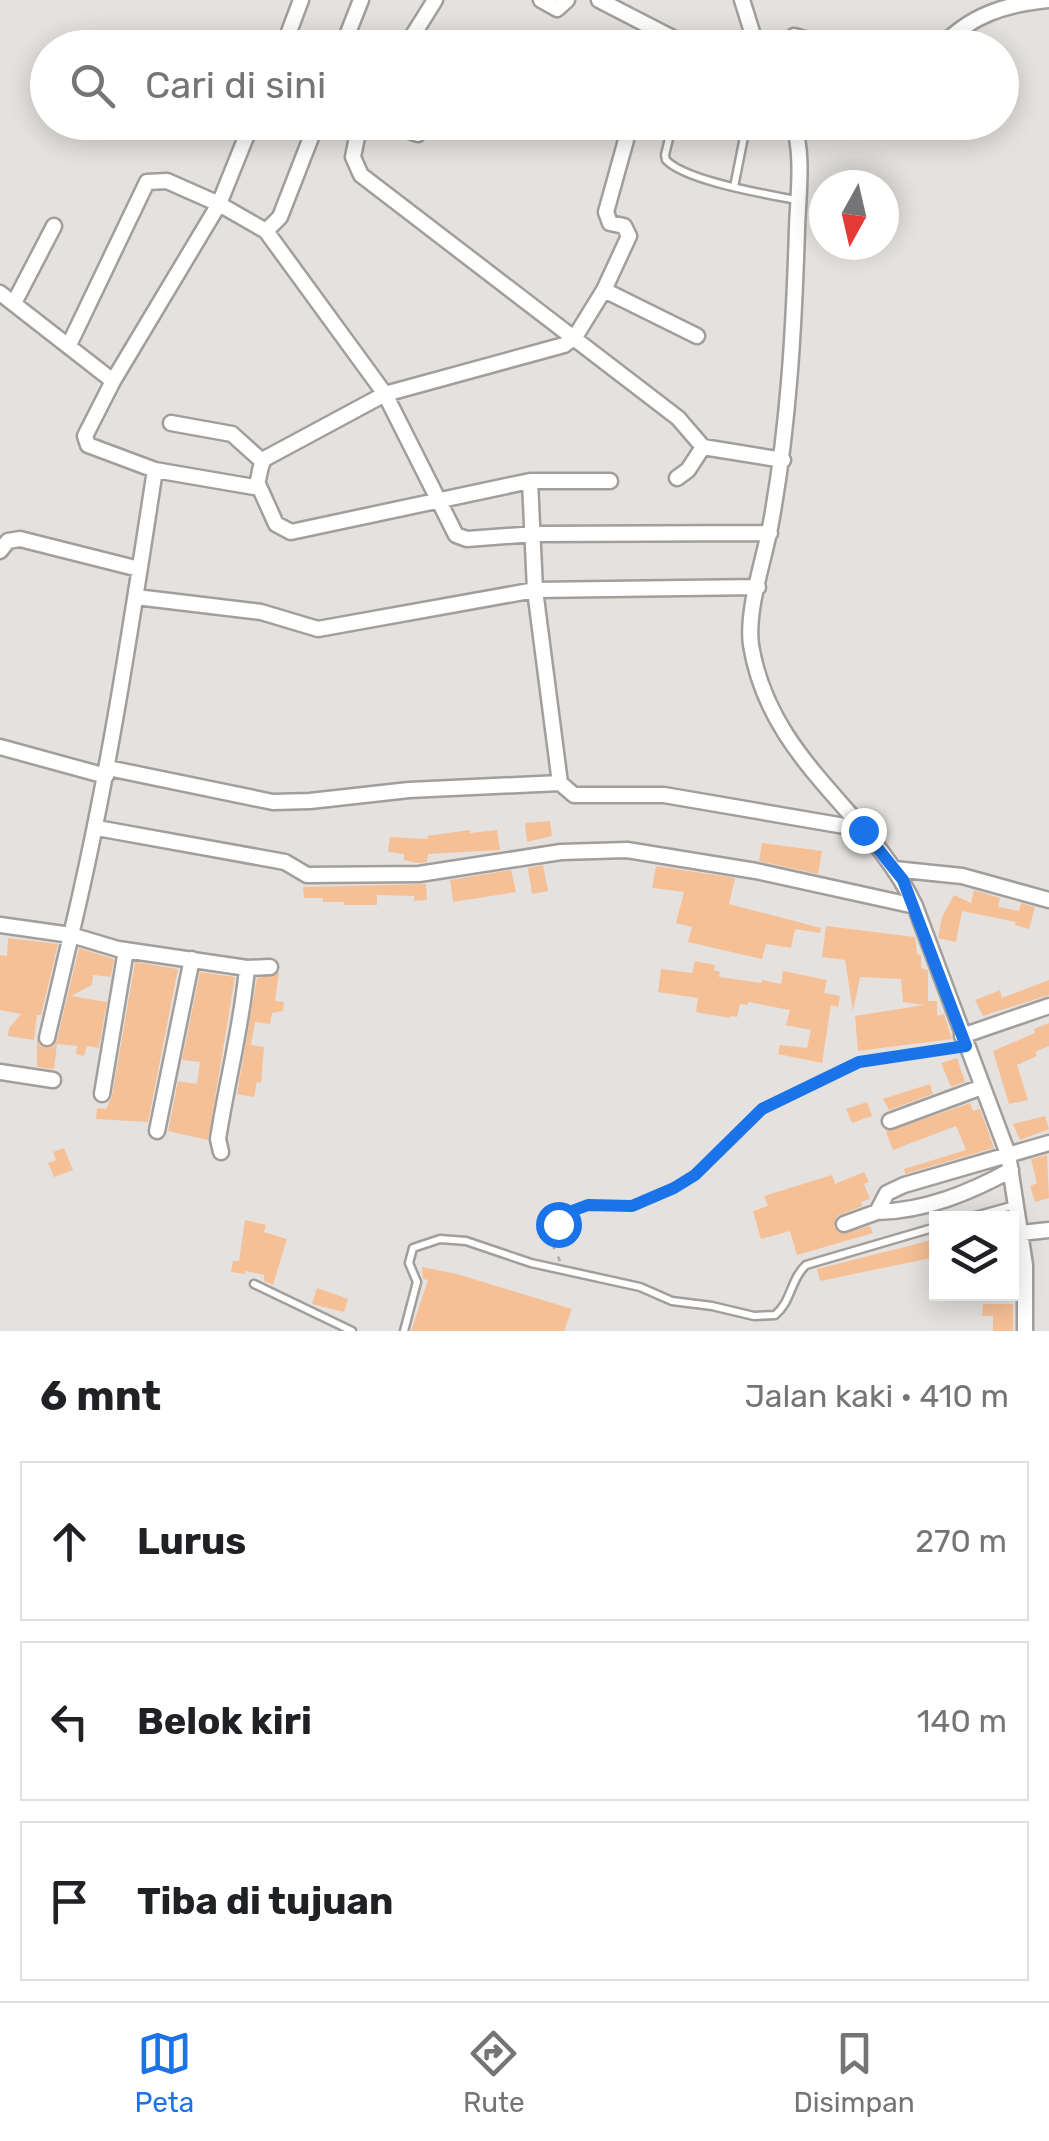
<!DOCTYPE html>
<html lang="id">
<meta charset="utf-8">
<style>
:root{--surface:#fff;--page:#f2f2f2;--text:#202124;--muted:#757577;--line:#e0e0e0;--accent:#1a73e8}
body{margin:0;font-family:Rubik,sans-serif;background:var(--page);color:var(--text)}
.controls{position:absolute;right:30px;bottom:30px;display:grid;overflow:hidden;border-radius:0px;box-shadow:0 5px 25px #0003}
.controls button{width:90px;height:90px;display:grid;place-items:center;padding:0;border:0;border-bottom:2px solid var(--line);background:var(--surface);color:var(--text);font:50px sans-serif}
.compass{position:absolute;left:809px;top:170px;width:90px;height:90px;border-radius:50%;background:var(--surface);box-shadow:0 5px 25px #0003;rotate:188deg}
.stop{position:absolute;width:30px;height:30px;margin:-22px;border:8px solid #1a73e8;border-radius:50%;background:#fff}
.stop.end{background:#1a73e8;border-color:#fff;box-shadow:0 2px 10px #0008}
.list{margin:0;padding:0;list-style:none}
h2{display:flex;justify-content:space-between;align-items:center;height:130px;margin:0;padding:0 40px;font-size:42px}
h2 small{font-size:32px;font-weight:400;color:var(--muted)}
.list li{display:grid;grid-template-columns:65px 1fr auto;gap:30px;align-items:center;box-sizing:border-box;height:160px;margin:0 20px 20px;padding:0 20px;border:2px solid var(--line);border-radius:0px}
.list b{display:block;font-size:38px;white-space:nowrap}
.list em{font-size:32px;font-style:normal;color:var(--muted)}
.icon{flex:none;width:55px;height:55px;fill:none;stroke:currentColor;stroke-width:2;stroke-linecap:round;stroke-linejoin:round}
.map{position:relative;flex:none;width:1049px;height:1331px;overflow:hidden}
.search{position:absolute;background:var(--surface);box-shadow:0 5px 25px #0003;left:30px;right:30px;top:30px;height:110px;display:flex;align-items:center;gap:25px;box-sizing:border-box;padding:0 35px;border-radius:55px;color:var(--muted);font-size:38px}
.sheet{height:670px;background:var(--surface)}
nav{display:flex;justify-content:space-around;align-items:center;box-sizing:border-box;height:140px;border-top:2px solid var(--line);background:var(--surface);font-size:28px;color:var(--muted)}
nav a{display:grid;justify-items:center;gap:5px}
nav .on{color:var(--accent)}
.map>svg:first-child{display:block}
</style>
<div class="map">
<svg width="1049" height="1331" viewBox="0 0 1049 1331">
<rect width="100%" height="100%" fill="#e5e1de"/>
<path fill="#f6c097" d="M550,821L552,836L527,842L525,823Z
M470,830V833L497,830L500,850L428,854L427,862L418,863L404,860V854L388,852L390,837L428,839L427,836Z
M762,843L822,851L818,874L759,861Z
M543,865L548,891L532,894L528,868Z
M656,866L735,878L729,904L821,928L820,933L795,929L791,948L766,944L762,959L688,942L692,927L676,923L684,892L652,888Z
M511,870L516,892L453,902L450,880Z
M426,884L427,900L414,901V896L377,895V905H344V902H323V898H304L303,887Z
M974,890L1000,898L998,907L1019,911L1021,903L1035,907L1029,929L1015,925L1016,922L962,911L956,942L938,938L942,917L954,895L971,903Z
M826,926L915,937L917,954L921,955V968L928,970V1001H937V1016L944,1014L952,1039L858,1051L855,1016L924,1005L903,1002L901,979L860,977L853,1011L845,960L822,957Z
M8,938L58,944L41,1015H37L34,1040L8,1036L9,1028L21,1014L0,1010V955L7,956Z
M79,948L114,959L111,977L93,975L92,985L71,996L107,1002L99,1048L87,1046L84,1056L76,1054L77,1046L57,1044L54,1069L37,1067V1038L39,1045L46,1048L54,1046L57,1040Z
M695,961L715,965L714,970L720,972L719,977L762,983V980L781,984L783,971L827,980L824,993L840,996L838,1007L831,1005L822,1063L778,1054L780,1045L807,1048L811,1030L786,1025L790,1010L748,1002V1005L740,1004L737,1017L730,1016V1018L696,1012L698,998L658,992L661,969L692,973Z
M135,962L178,969L148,1122L96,1119L97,1108L106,1109L112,1096Z
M200,972L235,977L208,1140L168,1131L178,1081L197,1084L200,1062L182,1060Z
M279,973L275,1001L284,1002L283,1011L272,1013L270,1024L255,1022L251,1045L264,1047L261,1083L257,1082L254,1097L237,1094L257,978Z
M1049,980V995L983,1016L975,1000L1000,990L1002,998Z
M1049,1023V1046L1035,1052L1037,1056L1017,1065L1028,1100L1009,1104L993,1051L1035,1033L1034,1029Z
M957,1058L965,1082L951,1087L941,1063Z
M930,1084L933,1094L889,1110L883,1099Z
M867,1102L872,1116L852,1123L846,1109Z
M970,1103L973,1111L980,1109L994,1148L905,1174L904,1169L966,1150L956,1126L893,1150L886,1132Z
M1045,1116L1049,1129L1020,1140L1013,1124Z
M64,1148L73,1170L54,1177L48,1163L56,1160L53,1152Z
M1047,1155L1049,1198L1035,1202L1030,1186L1037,1183L1031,1159Z
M864,1172L869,1182L864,1184L870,1199L861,1202L862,1206L837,1216L834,1227L843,1234L870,1226L873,1233L797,1255L790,1231L761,1239L753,1211L768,1206L764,1196L832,1175L835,1184Z
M245,1220L266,1225L264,1232L287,1239L273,1285L264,1281V1275L246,1271L245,1274L231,1272L233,1261H239Z
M936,1239V1257L820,1281L817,1269Z
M422,1267L457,1274L572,1309L564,1331H411L428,1280L423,1279Z
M317,1288L348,1299L344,1312L312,1304Z
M983,1304H1013V1331H993V1316H982Z"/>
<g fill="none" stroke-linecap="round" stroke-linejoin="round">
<g stroke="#a19e9b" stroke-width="11">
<path id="lane" d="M673,122L665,155L666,160C686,181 766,194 796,200
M747,122L795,128
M734,187L747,122
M968,1218L1015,1205
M254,1284L352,1331
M404,1331L417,1282L409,1263L413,1248L440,1239L466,1241L531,1263L640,1287L672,1301L712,1306L754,1316L775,1315C792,1301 790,1280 806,1265L936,1227"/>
</g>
<g stroke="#a19e9b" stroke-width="19">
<path id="street" d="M541,0L557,9L567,0
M599,0L692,48
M742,0L757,48
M283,48L301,0
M342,48L361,0
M408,48L410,40L435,0
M730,48L754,41
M784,48L794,36L837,48
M940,48C970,15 1006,4 1049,0
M360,122L353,157L361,175L678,418L703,447L783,460
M382,122L418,134
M793,122C804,154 798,196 797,229C794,326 789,421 772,517C766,555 746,608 751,645C770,762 870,810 915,906L1008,1154L1025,1265V1331
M266,231L280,217L317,122
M604,290L697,336
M0,293L113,381
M14,303L54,226
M69,345L147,182L167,181L219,204L266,231L385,394L456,535L467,539L535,534L770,533
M171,423L232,434L262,461
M155,470L254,487C262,479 257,466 266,458L385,394L564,345L575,337L604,290L629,236L624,226L610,223L606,212L631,122
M677,478L688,470L703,447
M258,484L276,524L291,532L530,481H610
M0,551L8,541L20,539L139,569
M136,597L261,612L318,629L535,590L758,587
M0,747L106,776
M108,768L273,802L310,801L409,790L560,783L535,590L530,481
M560,783L574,795H664L862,829
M97,828L285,862L307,875L419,874L561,852L627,850L756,871L915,906
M894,869L962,876L1049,900
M0,925L71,935C108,781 131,626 155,470L88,445L85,436L113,381L219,204L252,122
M962,1036L1049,1006
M47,1038L71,935L118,949L247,968L270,967
M0,1072L53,1080
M102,1094L126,950
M890,1121L982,1087
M157,1131L192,959
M221,1152L218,1139C227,1081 242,1025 247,968
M877,1212C925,1211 969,1193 1011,1170
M844,1224L877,1212L887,1193L904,1185L1049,1143
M1021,1233L1049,1230"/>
</g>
<path stroke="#afaca9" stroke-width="2.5" stroke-dasharray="5 8" stroke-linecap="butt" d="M560,1261L553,1246L560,1218L564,1214L596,1203L632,1207L674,1188L695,1175L762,1109L859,1062L954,1047"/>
<use href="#lane" stroke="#fff" stroke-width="6"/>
<use href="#street" stroke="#fff" stroke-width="14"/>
</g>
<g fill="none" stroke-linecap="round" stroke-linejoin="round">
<path stroke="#1a73e8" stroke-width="12" d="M558,1224L564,1214L588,1205L632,1206L674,1188L695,1175L762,1109L859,1062L966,1046L903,880L863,830"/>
</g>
</svg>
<div class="controls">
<button><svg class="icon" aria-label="layers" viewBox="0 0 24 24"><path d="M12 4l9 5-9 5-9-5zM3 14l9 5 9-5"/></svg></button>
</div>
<svg class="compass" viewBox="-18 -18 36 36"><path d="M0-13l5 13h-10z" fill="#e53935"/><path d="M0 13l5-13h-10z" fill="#757577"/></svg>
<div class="stop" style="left:558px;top:1224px"></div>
<div class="stop end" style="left:863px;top:830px"></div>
<div class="search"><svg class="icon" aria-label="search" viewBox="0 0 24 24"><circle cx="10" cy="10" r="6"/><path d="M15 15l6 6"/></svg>Cari di sini</div>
</div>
<section class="sheet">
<h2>6 mnt<small>Jalan kaki · 410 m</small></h2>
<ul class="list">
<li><svg class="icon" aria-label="ahead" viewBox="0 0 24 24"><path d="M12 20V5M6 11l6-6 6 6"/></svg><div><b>Lurus</b></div><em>270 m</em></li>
<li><svg class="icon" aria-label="left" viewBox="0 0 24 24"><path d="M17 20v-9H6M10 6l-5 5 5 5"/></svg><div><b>Belok kiri</b></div><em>140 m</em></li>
<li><svg class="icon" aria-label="arrive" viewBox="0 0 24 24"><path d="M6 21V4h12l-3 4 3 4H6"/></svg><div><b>Tiba di tujuan</b></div></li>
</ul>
</section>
<nav>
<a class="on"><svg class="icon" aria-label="map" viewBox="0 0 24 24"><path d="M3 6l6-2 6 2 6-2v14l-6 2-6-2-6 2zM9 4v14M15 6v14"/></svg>Peta</a>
<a><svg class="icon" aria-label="directions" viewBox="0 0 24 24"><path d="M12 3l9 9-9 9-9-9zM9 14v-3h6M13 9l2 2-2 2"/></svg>Rute</a>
<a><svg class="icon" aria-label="saved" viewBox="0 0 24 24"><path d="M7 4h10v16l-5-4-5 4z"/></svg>Disimpan</a>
</nav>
